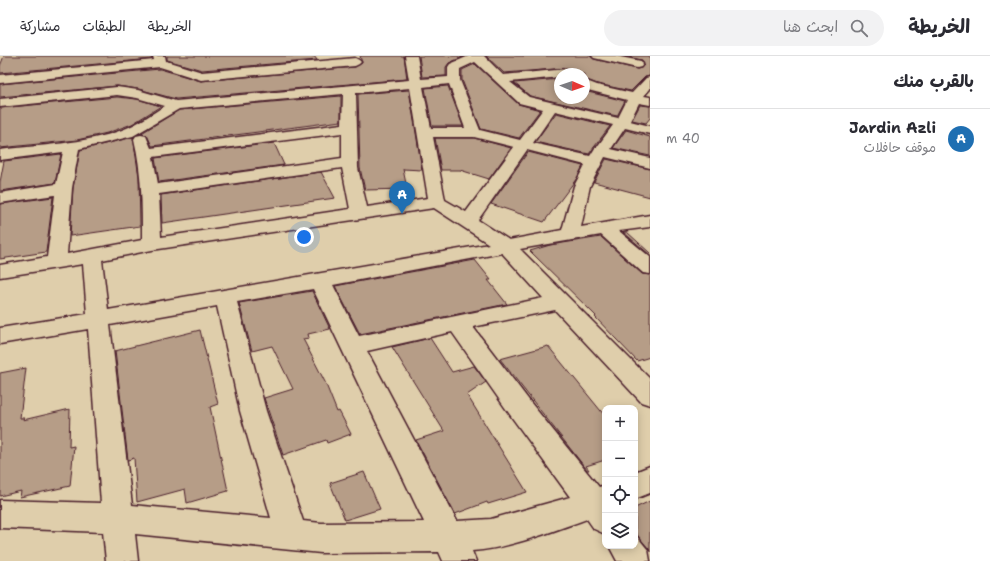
<!DOCTYPE html>
<html lang="ar">
<meta charset="utf-8">
<style>
:root{--surface:#fff;--page:#f2f2f3;--text:#2b2b33;--muted:#7c7c81;--line:#e1e1e2;--accent:#1f6fb2}
body{margin:0;font-family:"Shantell Sans","Playpen Sans Arabic",sans-serif;background:var(--page);color:var(--text);direction:rtl}
.controls{position:absolute;right:12px;bottom:12px;display:grid;overflow:hidden;border-radius:8px;box-shadow:0 2px 10px #0003}
.controls button{width:36px;height:36px;display:grid;place-items:center;padding:0;border:0;border-bottom:1px solid var(--line);background:var(--surface);color:var(--text);font:20px sans-serif}
.compass{position:absolute;left:554px;top:12px;width:36px;height:36px;border-radius:50%;background:var(--surface);box-shadow:0 2px 10px #0003;rotate:92deg}
.you{position:absolute;left:304px;top:181px;width:14px;height:14px;margin:-10px;border:3px solid #fff;border-radius:50%;background:#1a73e8;box-shadow:0 0 0 6px #1a73e833}
.badge{display:grid;place-items:center;width:26px;height:26px;border-radius:50%;background:var(--accent);color:#fff;font-size:13px;font-weight:700}
.pin{position:absolute;translate:-50% -33px;filter:drop-shadow(0 1px 2px #0008)}
.pin::after{content:'';position:absolute;top:21px;width:14px;height:12px;background:inherit;clip-path:polygon(0 0,100% 0,50% 100%)}
.list{margin:0;padding:0;list-style:none}
h2{display:flex;justify-content:space-between;align-items:center;height:52px;margin:0;padding:0 16px;font-size:17px}
h2 small{font-size:13px;font-weight:400;color:var(--muted)}
.list li{display:grid;grid-template-columns:26px 1fr auto;gap:12px;align-items:center;box-sizing:border-box;height:60px;padding:0 16px;border-top:1px solid var(--line)}
.list b{display:block;font-size:15px;white-space:nowrap}
.list p{margin:0;font-size:13px;white-space:nowrap;color:var(--muted)}
.list em{font-size:13px;font-style:normal;color:var(--muted)}
.icon{flex:none;width:22px;height:22px;fill:none;stroke:currentColor;stroke-width:2;stroke-linecap:round;stroke-linejoin:round}
.map{position:relative;flex:none;width:650px;height:505px;overflow:hidden;direction:ltr}
header{display:flex;align-items:center;gap:24px;box-sizing:border-box;height:56px;padding:0 20px;background:var(--surface);border-bottom:1px solid var(--line)}
header strong{font-size:19px}
nav{display:flex;gap:22px;margin-inline-start:auto;font-size:14px}
.search{width:280px;height:36px;background:var(--page);display:flex;align-items:center;gap:10px;box-sizing:border-box;padding:0 14px;border-radius:22px;color:var(--muted);font-size:15px}
main{display:flex}
aside{flex:1;background:var(--surface)}
.map>svg:first-child{display:block}
</style>
<header>
<strong>الخريطة</strong>
<div class="search"><svg class="icon" aria-label="search" viewBox="0 0 24 24"><circle cx="10" cy="10" r="6"/><path d="M15 15l6 6"/></svg>ابحث هنا</div>
<nav><a>الخريطة</a><a>الطبقات</a><a>مشاركة</a></nav>
</header>
<main>
<aside>
<h2>بالقرب منك<small></small></h2>
<ul class="list">
<li><span class="badge">A</span><div><b>Jardin Azli</b><p>موقف حافلات</p></div><em>40 m</em></li>
</ul>
</aside>
<div class="map">
<svg width="650" height="505" viewBox="0 0 650 505">
<rect width="100%" height="100%" fill="#dfceab"/>
<filter id="ink" filterUnits="userSpaceOnUse"><feTurbulence type="fractalNoise" baseFrequency=".025" numOctaves="2"/><feDisplacementMap in="SourceGraphic" scale="8" xChannelSelector="R" yChannelSelector="G"/><feConvolveMatrix kernelMatrix="1 2 1 2 8 2 1 2 1" color-interpolation-filters="sRGB"/></filter>
<g filter="url(#ink)">
<path fill="#b69d87" stroke="#4a1f2b" d="M4,0H152V3L0,17V10Z
M167,0H314L317,4L202,14L167,4Z
M360,0H404L407,23L176,43L138,33L117,30L0,41V28L160,13L201,25L355,11L362,7Z
M419,0H465L449,7L446,11V20L422,21Z
M486,0H590L594,3L637,13L641,12L644,9L642,4L623,0H650V20L645,21L631,35L597,28L584,23V18H573L572,14L567,12L504,17Z
M475,8L518,48L540,54L519,82L481,73L462,24V14Z
M560,23V42H584V35L625,45L617,60L530,40L514,27Z
M448,30L463,70H432L425,32Z
M409,34L422,114L403,113L407,133L365,134L360,112L358,38Z
M341,40V65L152,90L147,79L140,78L179,54Z
M117,41L137,43L161,50L132,68L107,77L77,84L0,92V52Z
M640,49L650,50V62L646,67L632,64Z
M556,57L610,70L589,98L535,86Z
M626,74L650,81V100L613,92Z
M133,81L139,121L140,170L70,180L73,132L80,94Z
M435,82H474L511,92L489,123L460,114H441Z
M274,87L284,109L159,126L155,102Z
M528,96L583,110L577,122L544,166L491,148Z
M61,98L55,127L0,135V126L4,105Z
M606,103L650,113V141L594,126Z
M321,116L335,142L162,167L161,139Z
M53,141L46,196L0,203V148Z
M623,176H627L650,197V199Z
M601,181L642,218L650,219V301L637,305L595,261L596,260L530,195L550,189Z
M475,204L491,224H488L507,248L360,278L335,230Z
M312,235L330,273L308,278L309,282L303,283L325,326L337,356L339,355L351,378L327,387L326,384L283,399L264,342L293,333L272,290L252,295L239,247Z
M200,274L218,348L210,351L228,435L187,447L185,433L137,446L134,402L128,404L115,295Z
M430,282L452,316L474,310L486,326L467,339L527,436L488,448L487,446L455,458L416,384L444,375L392,291Z
M548,290L605,360V404L586,410L589,414H587L500,303Z
M26,312L20,362H24L23,364L70,353L69,391L74,390L70,430L20,441L21,435L0,440V317Z
M364,416L380,453L345,464L330,427Z
M650,445V496L649,493L635,477V452Z"/>
<g fill="none" stroke-linecap="round" stroke-linejoin="round">
<g stroke="#4a1f2b" stroke-width="3">
<path id="street" d="M153,0H165L166,5L202,16L355,2L359,4L361,6L359,8L355,10L201,24L160,11L0,27V19L154,4Z
M405,0H417L421,23L448,21V11L450,8L469,0H484L503,19L567,13L571,14L572,18H560V21L510,26L529,41L618,62L627,44L584,33V24L597,29L632,37L646,22L650,21V33L644,40L650,41V49L639,47L630,65L650,70V78L625,72L611,93L650,102V112L605,101L590,130L581,171L650,159V171L619,175L650,201V218L643,217L601,179L520,193L650,323V349L641,346L555,254L473,271L531,347L599,431L605,429V478L594,473L587,463C550,476 511,492 472,495L476,505H443L439,496L321,497L135,478L138,505H106L103,476L0,472V444L101,447L88,273L0,288V272L87,258L83,208L0,221V209L47,201L55,139L0,147V137L56,128L63,96L0,104V94C39,89 85,88 122,74C137,69 151,58 165,50L137,42L117,39L0,51V43L117,31L138,34L176,45L409,24ZM475,6L519,47L543,53L520,84L480,74L460,24V13ZM449,28L465,72H431L423,31ZM410,32L428,142L367,151L358,112L356,37ZM343,38L342,68L151,92L146,80L141,79L136,80L134,83C142,116 142,150 142,184L67,198L72,132L79,93L133,80L179,53ZM555,55L613,69L597,91L595,92L590,100L533,87ZM342,77V102L158,128L153,101ZM433,81H474L514,91L466,156L445,144ZM527,94L585,109L574,130L562,174L509,184L478,164ZM342,112L350,153L161,181L159,138ZM434,152L489,188L108,254L102,204L152,194ZM502,197L543,242L359,280L333,229ZM313,233L424,466L321,467L303,465L266,355L237,246ZM217,250L240,355L271,462L132,449L110,269ZM452,276L513,363L570,441L491,463L457,465L367,295Z
M592,0H615L641,5L643,8L641,11L637,12L594,2Z
M650,410V437L635,443V416Z
M635,478L648,494L650,505H617L609,490H635Z"/>
</g>
<use href="#street" fill="#dfceab" fill-rule="evenodd"/>
</g>
</g>
</svg>
<div class="controls">
<button>+</button>
<button>−</button>
<button><svg class="icon" aria-label="locate" viewBox="0 0 24 24"><circle cx="12" cy="12" r="6"/><path d="M12 2v4M12 18v4M2 12h4M18 12h4"/></svg></button>
<button><svg class="icon" aria-label="layers" viewBox="0 0 24 24"><path d="M12 4l9 5-9 5-9-5zM3 14l9 5 9-5"/></svg></button>
</div>
<svg class="compass" viewBox="-18 -18 36 36"><path d="M0-13l5 13h-10z" fill="#e53935"/><path d="M0 13l5-13h-10z" fill="#7c7c81"/></svg>
<div class="you"></div>
<div class="pin badge" style="left:402px;top:158px">A</div>
</div>
</main>
